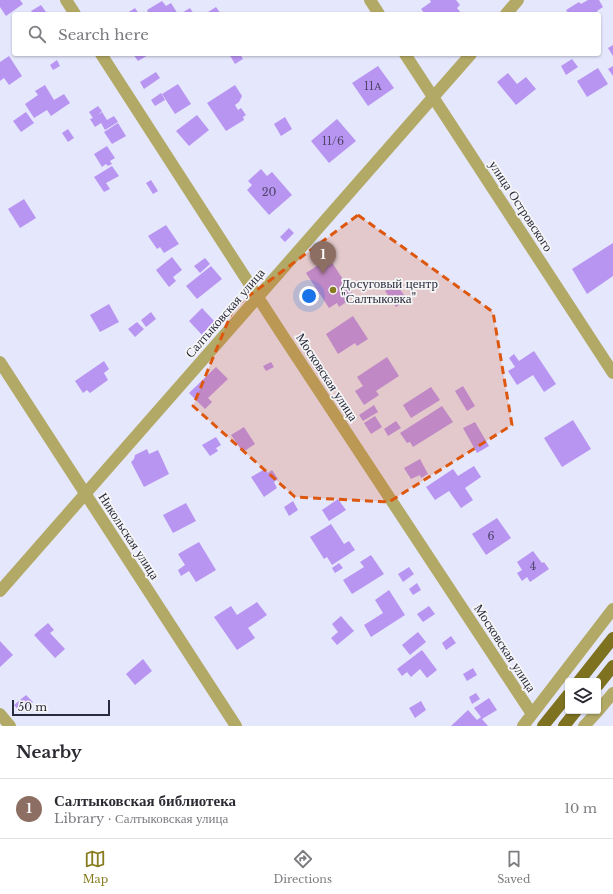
<!DOCTYPE html>
<meta charset="utf-8">
<style>
:root{--surface:#fff;--page:#f2f2f3;--text:#2b2b33;--muted:#7c7c81;--line:#e1e1e2;--accent:#887c21}
body{margin:0;font-family:"Libre Baskerville",serif;background:var(--page);color:var(--text)}
.controls{position:absolute;right:12px;bottom:12px;display:grid;overflow:hidden;border-radius:4px;box-shadow:0 1px 3px #0004}
.controls button{width:36px;height:36px;display:grid;place-items:center;padding:0;border:0;border-bottom:1px solid var(--line);background:var(--surface);color:var(--text);font:20px sans-serif}
.scale{position:absolute;left:12px;bottom:10px;width:98px;box-sizing:border-box;padding-left:4px;border:2px solid #292a3d;border-top:0;font-size:11px;line-height:14px;white-space:nowrap;color:#292a3d;-webkit-text-stroke:3px #f6f6f6;paint-order:stroke}
.you{position:absolute;left:309px;top:296px;width:14px;height:14px;margin:-10px;border:3px solid #fff;border-radius:50%;background:#1a73e8;box-shadow:0 0 0 6px #1a73e833}
.badge{display:grid;place-items:center;width:26px;height:26px;border-radius:50%;background:var(--accent);color:#fff;font-size:13px;font-weight:700}
.pin{position:absolute;translate:-50% -33px;filter:drop-shadow(0 1px 2px #0008)}
.pin::after{content:'';position:absolute;top:21px;width:14px;height:12px;background:inherit;clip-path:polygon(0 0,100% 0,50% 100%)}
.list{margin:0;padding:0;list-style:none}
h2{display:flex;justify-content:space-between;align-items:center;height:52px;margin:0;padding:0 16px;font-size:17px}
h2 small{font-size:13px;font-weight:400;color:var(--muted)}
.list li{display:grid;grid-template-columns:26px 1fr auto;gap:12px;align-items:center;box-sizing:border-box;height:60px;padding:0 16px;border-top:1px solid var(--line)}
.list b{display:block;font-size:15px;white-space:nowrap}
.list p{margin:0;font-size:13px;white-space:nowrap;color:var(--muted)}
.list em{font-size:13px;font-style:normal;color:var(--muted)}
.icon{flex:none;width:22px;height:22px;fill:none;stroke:currentColor;stroke-width:2;stroke-linecap:round;stroke-linejoin:round}
.map{position:relative;flex:none;width:613px;height:726px;overflow:hidden}
.search{position:absolute;background:var(--surface);box-shadow:0 1px 3px #0004;left:12px;right:12px;top:12px;height:44px;display:flex;align-items:center;gap:10px;box-sizing:border-box;padding:0 14px;border-radius:4px;color:var(--muted);font-size:15px}
.sheet{height:112px;background:var(--surface)}
nav{display:flex;justify-content:space-around;align-items:center;box-sizing:border-box;height:56px;border-top:1px solid var(--line);background:var(--surface);font-size:11px;color:var(--muted)}
nav a{display:grid;justify-items:center;gap:2px}
nav .on{color:var(--accent)}
.map>svg:first-child{display:block}
</style>
<div class="map">
<svg width="613" height="726" viewBox="0 0 613 726">
<rect width="100%" height="100%" fill="#e5e7fc"/>
<path fill="#b995f2" d="M0,0H20L23,4L6,16L0,7Z
M430,0H456L460,5L457,8L461,13L425,14L421,9L431,2Z
M588,0H599L603,7L597,11L599,14H569L566,10L579,2L581,4Z
M162,1L166,6L171,3L178,14H149L147,10Z
M41,5L46,12L44,14H34L31,11Z
M216,7L221,14H209L208,12Z
M135,8L139,14H126Z
M190,8L194,14H180Z
M613,45V56L608,48Z
M133,54H150L138,61Z
M229,54H240L243,59L235,64Z
M9,56L22,76L9,85L4,78L0,81V62Z
M572,59L578,67L566,75L561,66Z
M57,60L60,66L53,70L50,65Z
M378,66L394,88L368,106L352,83Z
M613,66V76L608,69Z
M598,68L608,84L587,97L577,81Z
M156,72L160,78L144,89L140,82Z
M508,73L517,84L526,77L536,89L516,105L497,82Z
M178,84L191,104L175,114L162,94Z
M45,85L54,100L64,94L70,103L51,116L47,110L34,118L25,104L38,95L35,91Z
M235,85L242,96L239,102L235,105L238,110L241,108L246,115L243,117L244,120L226,131L207,103Z
M161,93L165,100L155,106L151,100Z
M98,106L102,111L98,115L102,112L107,120L114,116L118,122L105,130L101,123L95,127L90,119L93,118L89,112Z
M26,112L34,123L21,132L13,121Z
M197,115L209,130L189,146L176,131Z
M285,117L292,129L281,136L274,124Z
M337,119L356,141L329,163L311,141Z
M118,123L126,136L112,144L104,132Z
M68,129L74,138L68,142L62,133Z
M107,146L115,158L110,161L112,164L108,166L106,164L102,167L94,154Z
M112,166L119,176L106,183L110,189L104,192L94,177Z
M261,169L267,176L272,172L292,195L269,215L247,190L252,185L248,181Z
M151,180L158,191L153,194L146,183Z
M24,199L36,218L20,228L8,209Z
M166,225L179,244L164,253L160,247L157,249L148,236Z
M289,228L294,233L285,242L280,237Z
M613,243V276L587,294L572,269Z
M172,257L182,270L173,277L176,281L169,287L156,270Z
M205,258L210,264L200,273L194,266Z
M329,258L352,293L345,297L348,301L339,307L337,303L329,308L306,273Z
M211,266L222,279L197,299L186,286Z
M396,284L407,299L396,307L385,291Z
M109,304L119,322L100,332L90,315Z
M202,308L215,322L202,335L189,321Z
M151,312L156,319L146,327L141,320Z
M353,316L368,339L357,346L355,343L338,354L326,334Z
M137,322L144,329L135,337L128,329Z
M534,351L556,384L544,392L533,375L517,385L508,371L515,367L509,358L514,354L519,361Z
M387,357L399,376L376,391L379,395L364,405L355,391L363,386L357,377Z
M104,361L109,369L104,373L108,380L90,393L87,390L83,393L75,381Z
M271,362L274,367L266,371L263,366Z
M216,367L228,379L208,398L212,402L205,409L189,393Z
M463,386L475,406L467,411L455,391Z
M431,387L440,400L411,418L403,405Z
M374,405L378,412L363,421L359,415Z
M442,406L453,422L413,447L410,442L407,443L400,433Z
M375,416L382,427L371,434L364,423Z
M573,420L591,449L562,467L544,438Z
M396,421L401,428L388,436L384,429Z
M475,422L489,446L477,453L463,428Z
M244,427L255,444L243,452L231,435Z
M216,437L221,445L216,448L218,451L210,456L202,445Z
M147,449L149,454L158,450L169,474L144,487L131,462L134,459L135,455Z
M420,459L428,474L421,478L420,475L411,479L404,468Z
M474,466L481,477L465,488L473,500L461,508L449,491L435,500L426,487L453,469L458,476Z
M265,469L268,473L272,470L278,479L274,482L277,488L264,497L251,477Z
M338,499L346,510L329,521L322,510Z
M293,501L298,510L289,516L284,507Z
M186,503L196,521L173,533L163,515Z
M497,518L511,538L486,555L472,534Z
M331,524L344,544L349,541L355,550L332,565L327,557L324,559L310,537Z
M199,542L216,570L196,582L189,571L181,576L178,570L185,565L178,554Z
M533,551L542,563L544,562L549,569L530,582L527,577L522,581L517,573L522,570L517,562Z
M371,555L384,574L352,594L343,580L364,567L360,562Z
M339,563L343,568L335,573L332,568Z
M409,567L414,574L403,582L398,574Z
M417,583L421,590L413,595L409,589Z
M389,590L405,615L371,637L364,625L383,613L375,600Z
M257,602L267,615L248,628L255,638L237,650L214,617L231,606L237,615Z
M429,606L435,614L423,622L417,614Z
M341,616L354,631L337,645L331,638L338,632L332,624Z
M48,623L54,630L50,633L65,649L55,658L34,635Z
M418,632L426,642L410,655L402,645Z
M451,636L456,643L446,650L442,643Z
M0,641L13,655L0,667Z
M422,650L437,670L427,678L420,669L411,677L407,672L402,676L397,669Z
M143,659L152,671L135,685L126,674Z
M473,668L477,675L467,681L463,674Z
M476,693L480,699L472,704L469,697Z
M26,695L33,702L21,713L14,705Z
M489,698L497,710L482,719L488,726H451L468,710L477,720L481,717L474,708Z
M421,701L426,710L415,718L409,708Z"/>
<g fill="none" stroke-linecap="round" stroke-linejoin="round">
<path stroke="#b3a966" stroke-width="12" d="M66,0L75,14
M370,0L379,14
M506,14L518,0
M101,54L283,336L532,714
M405,54L613,373
M0,362L236,726
M0,591L471,54
M598,711L613,693
M0,714L10,726
M523,726L613,609
M584,726L598,711"/>
<path stroke="#7e7221" stroke-width="12" d="M579,681L613,638
M598,685L613,666
M543,726L568,695
M564,726L576,711"/>
</g>
<path fill="#de570e" fill-opacity="0.2" stroke="#de570e" stroke-width="3" stroke-dasharray="8 5" stroke-linejoin="round" d="M358,215L493,312L512,425L389,502L295,497L193,406L234,307Z"/>
<circle fill="#887c21" stroke="#f6f6f6" stroke-width="1.5" cx="333" cy="290" r="4"/>
<g text-anchor="middle" dominant-baseline="central" stroke-width="3.5" stroke-linejoin="round" paint-order="stroke">
<g font-size="11" fill="#4d456a">
<text x="373" y="86">11А</text>
<text x="333" y="141">11/6</text>
<text x="269" y="192">20</text>
<text x="491" y="536">6</text>
<text x="533" y="566">4</text>
</g>
<g font-size="13" fill="#292a3d" stroke="#f6f6f6">
<text transform="translate(521 206) rotate(57)">улица Островского</text>
<text transform="translate(225 313) rotate(-49)">Салтыковская улица</text>
<text transform="translate(327 377) rotate(57)">Московская улица</text>
<text transform="translate(129 536) rotate(57)">Никольская улица</text>
<text transform="translate(505 648) rotate(57)">Московская улица</text>
</g>
<g font-size="13" fill="#292a3d" stroke="#f6f6f6" text-anchor="start">
<text x="341" y="283">Досуговый центр<tspan x="341" dy="15">"Салтыковка"</tspan></text>
</g>
</g>
</svg>
<div class="controls">
<button><svg class="icon" aria-label="layers" viewBox="0 0 24 24"><path d="M12 4l9 5-9 5-9-5zM3 14l9 5 9-5"/></svg></button>
</div>
<div class="scale">50 m</div>
<div class="you"></div>
<div class="pin badge" style="left:323px;top:274px;background:#8d6e63">1</div>
<div class="search"><svg class="icon" aria-label="search" viewBox="0 0 24 24"><circle cx="10" cy="10" r="6"/><path d="M15 15l6 6"/></svg>Search here</div>
</div>
<section class="sheet">
<h2>Nearby<small></small></h2>
<ul class="list">
<li><span class="badge" style="background:#8d6e63">1</span><div><b>Салтыковская библиотека</b><p>Library · Салтыковская улица</p></div><em>10 m</em></li>
</ul>
</section>
<nav>
<a class="on"><svg class="icon" aria-label="map" viewBox="0 0 24 24"><path d="M3 6l6-2 6 2 6-2v14l-6 2-6-2-6 2zM9 4v14M15 6v14"/></svg>Map</a>
<a><svg class="icon" aria-label="directions" viewBox="0 0 24 24"><path d="M12 3l9 9-9 9-9-9zM9 14v-3h6M13 9l2 2-2 2"/></svg>Directions</a>
<a><svg class="icon" aria-label="saved" viewBox="0 0 24 24"><path d="M7 4h10v16l-5-4-5 4z"/></svg>Saved</a>
</nav>
